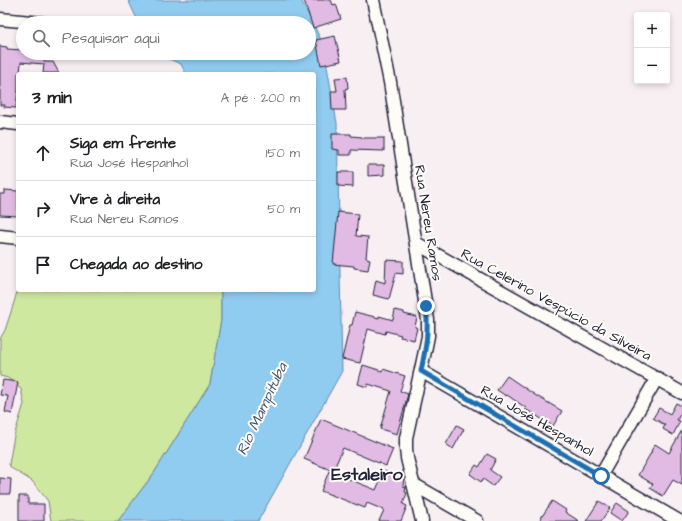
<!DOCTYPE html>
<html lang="pt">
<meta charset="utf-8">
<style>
:root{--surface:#fff;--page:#f6f6f6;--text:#202124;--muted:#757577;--line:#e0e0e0}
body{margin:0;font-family:"Architects Daughter",sans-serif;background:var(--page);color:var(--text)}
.controls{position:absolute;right:12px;top:12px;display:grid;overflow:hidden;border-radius:4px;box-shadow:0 2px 6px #0003}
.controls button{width:36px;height:36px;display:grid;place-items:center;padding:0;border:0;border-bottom:1px solid var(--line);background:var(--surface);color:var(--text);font:20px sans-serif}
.stop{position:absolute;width:12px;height:12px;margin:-9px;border:3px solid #1f6fb2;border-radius:50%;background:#fff}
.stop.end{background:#1f6fb2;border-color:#fff;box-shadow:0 1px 4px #0008}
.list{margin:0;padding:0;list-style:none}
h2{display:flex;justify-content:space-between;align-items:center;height:52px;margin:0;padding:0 16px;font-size:17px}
h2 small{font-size:13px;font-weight:400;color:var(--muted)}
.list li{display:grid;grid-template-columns:26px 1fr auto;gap:12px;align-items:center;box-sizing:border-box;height:56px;padding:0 16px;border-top:1px solid var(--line)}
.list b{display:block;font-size:15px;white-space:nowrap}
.list p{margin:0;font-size:13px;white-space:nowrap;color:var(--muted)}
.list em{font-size:13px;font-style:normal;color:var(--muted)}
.icon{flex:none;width:22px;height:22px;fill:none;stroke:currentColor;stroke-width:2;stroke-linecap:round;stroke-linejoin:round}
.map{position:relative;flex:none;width:682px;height:521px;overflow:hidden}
.search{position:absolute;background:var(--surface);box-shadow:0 2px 6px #0003;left:16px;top:16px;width:300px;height:44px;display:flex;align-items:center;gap:10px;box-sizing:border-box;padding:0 14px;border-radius:22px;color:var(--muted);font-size:15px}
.panel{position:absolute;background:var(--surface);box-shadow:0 2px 6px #0003;left:16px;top:72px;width:300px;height:220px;border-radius:4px}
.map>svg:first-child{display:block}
</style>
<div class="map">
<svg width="682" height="521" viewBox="0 0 682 521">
<rect width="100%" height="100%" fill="#f8eff3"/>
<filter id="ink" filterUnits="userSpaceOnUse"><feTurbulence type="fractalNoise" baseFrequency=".025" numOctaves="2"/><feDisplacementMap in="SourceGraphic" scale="8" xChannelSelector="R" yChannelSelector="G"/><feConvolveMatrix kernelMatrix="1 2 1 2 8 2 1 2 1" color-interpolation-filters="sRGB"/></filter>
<g filter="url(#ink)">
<path fill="#cee89f" stroke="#78856d" d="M18,288V290H221V320L210,384L154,473L118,521H51L48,501L32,481L11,468L9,464L14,436L24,404L21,389L8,378L0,376V339L5,330L13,306Z"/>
<path fill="#90ccf0" stroke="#6488a8" d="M128,0H301L323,44L337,123L342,371L258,521H118L154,473L210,384L221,320V290H314V74H186L181,64L154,53H309V23H139Z"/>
<path fill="#e2bbe4" stroke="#22223b" d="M304,0H331L333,5L336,4L341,19L313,28Z
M335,36L341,61L321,65L316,40Z
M0,46L7,47V49L23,50V53H45L44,62H53L59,73H43L44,64L21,62L20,73H18V89L16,108L4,107L5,105H0Z
M347,77L348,88L345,89L346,110H332L331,91H337L335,78Z
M332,134H351V136L362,137V138H384V151L351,150V155H339V150L332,149Z
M368,165H384V175L368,176Z
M338,172H353V187L338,186Z
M5,190L18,191V216L0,215V194H5Z
M338,212L358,214L356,236L368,237L366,258L370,259L368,270L354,268V266L333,264Z
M386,260L403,261V274L396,273L389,299L373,295L376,280L385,283Z
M395,310L404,312V314L417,317L415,327L417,328L414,340L400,337L401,335L386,331L385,334L368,329L360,363L342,359L350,325H352L355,312L379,318V316L393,320Z
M363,365L382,371L383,369L405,376L400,391L408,394L397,434L380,429L391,391L368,384L367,387L358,384Z
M507,376L535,395L562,411L553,426L532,413L525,409L526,408L507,395L506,396L497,390Z
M3,380L18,382L12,414L5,412L8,396L0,395Z
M676,403L682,406V411L677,420L680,421L673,435L663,429L665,425L653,418L659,408L670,414Z
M321,419L393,449L386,466L343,448L333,471L304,459Z
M457,425L464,429L453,449L446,444Z
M682,430V485L673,480L663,496L650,488L653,484L638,475L652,451H651L655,444L669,453Z
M487,454L496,459L490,470L500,477L493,486L483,479L481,482L470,474L476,465L479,467Z
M329,471L376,490L384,471L404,479L403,486L406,487L405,492L407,493L403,504L407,506L401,521H379L384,510L367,503L365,508L321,491Z
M0,478L11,479L10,494H0Z
M19,496H28V504H44V521H19Z
M552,501L566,510L565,512L579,521H539Z
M599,501L610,508L601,521H586Z
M617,503L629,511L622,521L610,513Z"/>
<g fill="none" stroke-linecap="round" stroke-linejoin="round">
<g stroke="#22223b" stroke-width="15">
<path id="minor" d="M373,0L390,82L428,320V336L425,351L406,438V449L407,458L422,521
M0,19L42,23
M0,122L18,124
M0,236L18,238
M416,243L682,393
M421,371L679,521
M601,475L657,378
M413,484L477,521"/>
</g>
<use href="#minor" stroke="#fdfcf7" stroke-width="12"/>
</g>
</g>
<g fill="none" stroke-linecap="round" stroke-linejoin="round" filter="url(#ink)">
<path stroke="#1f6fb2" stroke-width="5" d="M426,306C429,330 426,347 421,371L601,476"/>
</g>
<g text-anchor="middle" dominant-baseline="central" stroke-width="4" stroke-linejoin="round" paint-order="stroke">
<g font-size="14" fill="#22223b" stroke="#fdfcf7">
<text transform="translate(428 223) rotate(81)">Rua Nereu Ramos</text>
<text transform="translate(556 305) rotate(29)">Rua Celerino Vespúcio da Silveira</text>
<text transform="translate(537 421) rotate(30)">Rua José Hespanhol</text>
</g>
<g font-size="15" font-style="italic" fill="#435571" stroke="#fdfcf7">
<text transform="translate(262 409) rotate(-65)">Rio Mampituba</text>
</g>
<g font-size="18" font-weight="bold" fill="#22223b" stroke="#fdfcf7">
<text x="367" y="474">Estaleiro</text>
</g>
</g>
</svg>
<div class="controls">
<button>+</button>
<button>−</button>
</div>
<div class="stop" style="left:601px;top:476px"></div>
<div class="stop end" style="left:426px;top:306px"></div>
<div class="search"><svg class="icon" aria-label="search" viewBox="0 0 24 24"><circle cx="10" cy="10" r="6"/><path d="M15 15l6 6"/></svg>Pesquisar aqui</div>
<section class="panel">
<h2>3 min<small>A pé · 200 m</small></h2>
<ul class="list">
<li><svg class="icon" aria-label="ahead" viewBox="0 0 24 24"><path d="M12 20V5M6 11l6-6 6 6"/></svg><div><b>Siga em frente</b><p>Rua José Hespanhol</p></div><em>150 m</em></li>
<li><svg class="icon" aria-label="right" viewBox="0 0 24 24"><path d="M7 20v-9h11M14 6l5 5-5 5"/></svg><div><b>Vire à direita</b><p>Rua Nereu Ramos</p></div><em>50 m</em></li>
<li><svg class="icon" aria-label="arrive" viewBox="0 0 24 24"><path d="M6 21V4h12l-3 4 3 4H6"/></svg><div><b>Chegada ao destino</b></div></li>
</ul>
</section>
</div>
